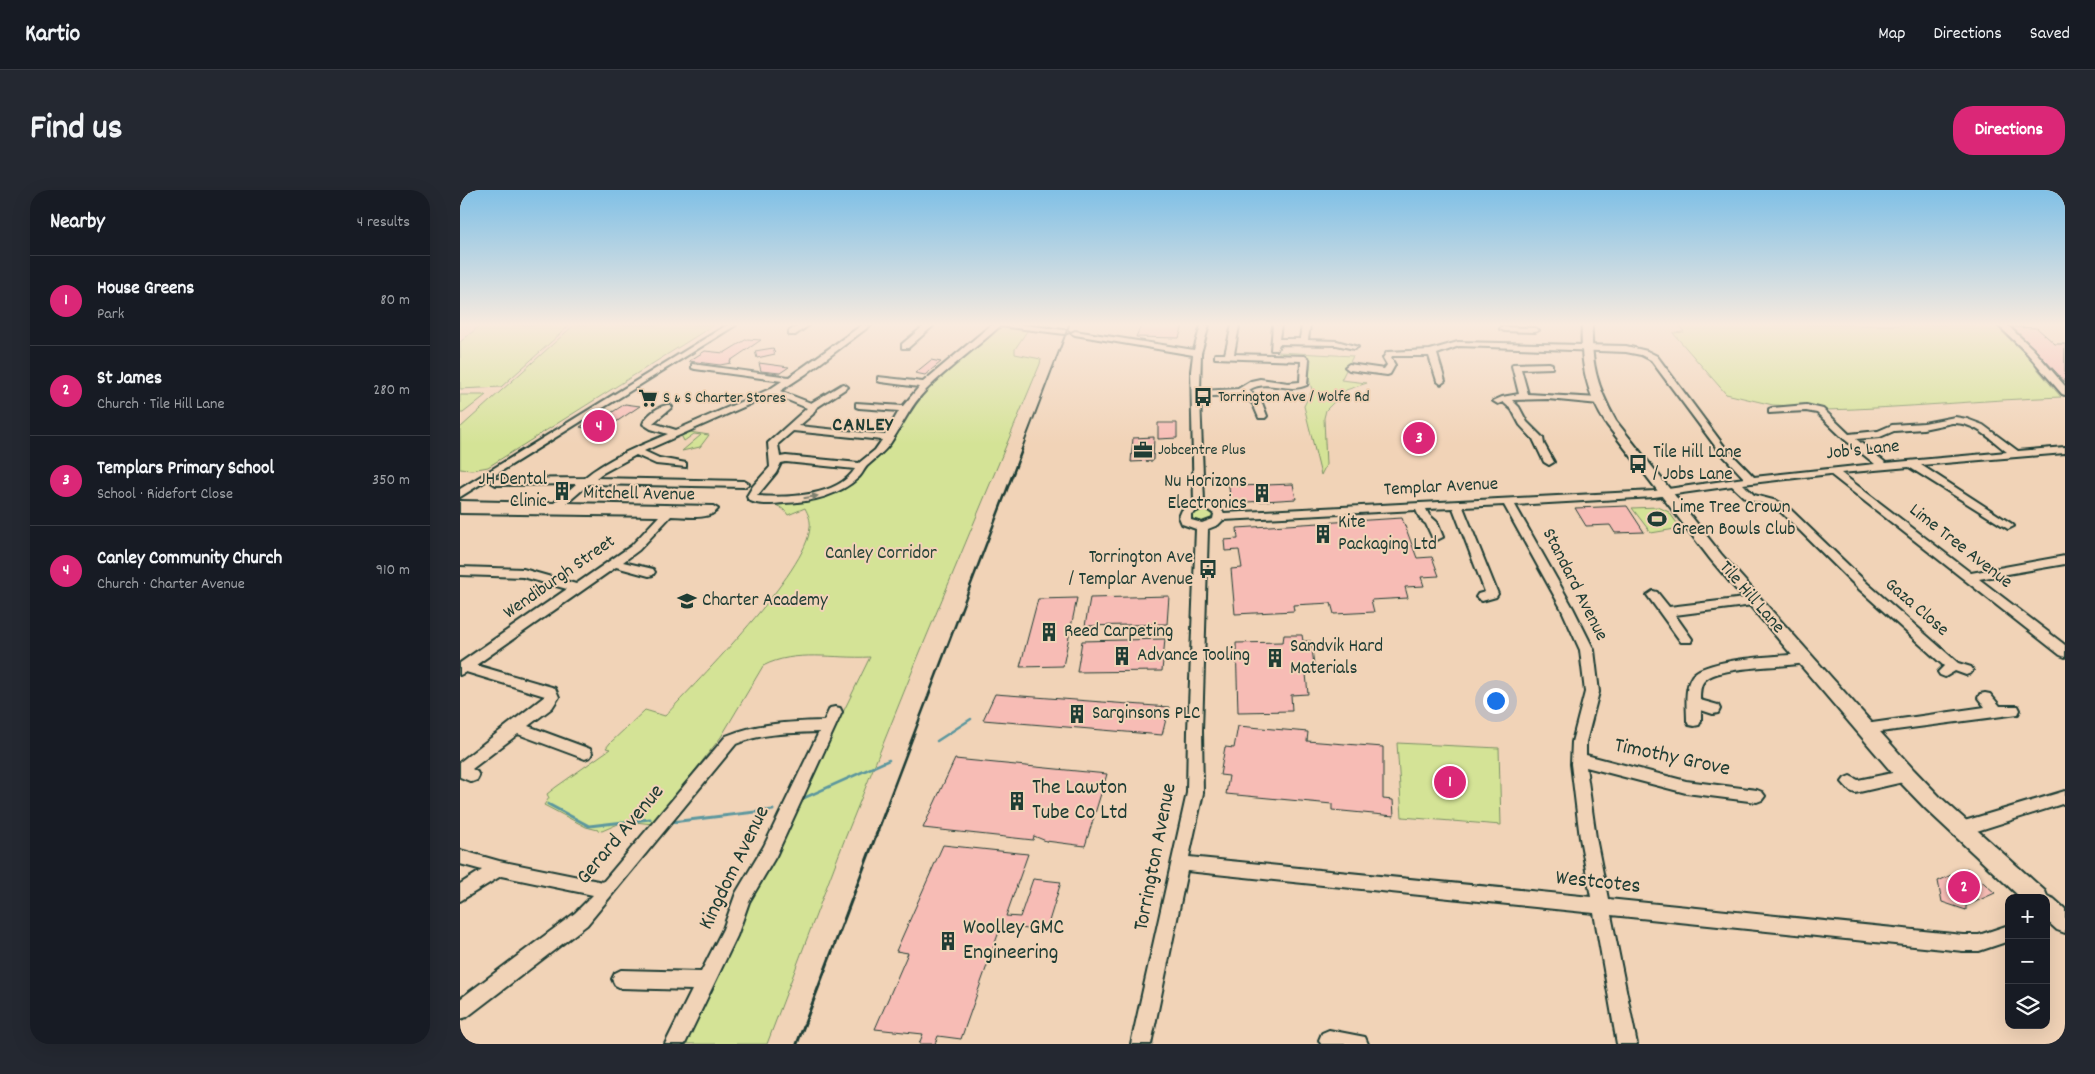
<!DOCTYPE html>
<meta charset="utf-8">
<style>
:root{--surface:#171b24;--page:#242831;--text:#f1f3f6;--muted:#9ea1a6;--line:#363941;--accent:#db2777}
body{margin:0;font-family:Dekko,sans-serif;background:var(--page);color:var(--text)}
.controls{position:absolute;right:15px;bottom:15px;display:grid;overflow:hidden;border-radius:10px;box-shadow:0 5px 20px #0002}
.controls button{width:45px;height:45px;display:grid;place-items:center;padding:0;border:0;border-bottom:1px solid var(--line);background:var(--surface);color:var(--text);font:25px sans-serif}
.you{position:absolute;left:1035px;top:510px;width:18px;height:18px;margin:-12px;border:4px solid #fff;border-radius:50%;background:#1a73e8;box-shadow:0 0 0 8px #1a73e833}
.badge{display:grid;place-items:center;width:32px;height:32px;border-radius:50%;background:var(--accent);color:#fff;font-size:16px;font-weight:700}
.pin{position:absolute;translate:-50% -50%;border:2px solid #fff;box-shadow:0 1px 5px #0006}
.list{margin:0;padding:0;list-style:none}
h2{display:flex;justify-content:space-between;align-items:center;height:65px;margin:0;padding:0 20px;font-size:21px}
h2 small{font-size:16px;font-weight:400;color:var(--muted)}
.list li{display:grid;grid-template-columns:32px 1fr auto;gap:15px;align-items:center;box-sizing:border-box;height:90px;padding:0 20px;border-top:1px solid var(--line)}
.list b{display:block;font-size:19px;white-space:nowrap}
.list p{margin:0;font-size:16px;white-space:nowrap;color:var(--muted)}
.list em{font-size:16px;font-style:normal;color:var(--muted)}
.icon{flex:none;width:28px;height:28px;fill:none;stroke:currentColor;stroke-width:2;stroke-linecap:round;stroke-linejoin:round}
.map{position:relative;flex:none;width:1605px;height:854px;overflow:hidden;border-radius:20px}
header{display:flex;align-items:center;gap:30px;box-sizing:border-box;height:70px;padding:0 25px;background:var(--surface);border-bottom:1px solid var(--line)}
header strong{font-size:24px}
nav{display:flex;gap:28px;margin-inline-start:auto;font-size:18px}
.intro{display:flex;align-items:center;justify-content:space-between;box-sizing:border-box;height:120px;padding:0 30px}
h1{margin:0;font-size:35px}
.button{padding:12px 22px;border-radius:20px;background:var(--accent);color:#fff;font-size:18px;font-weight:700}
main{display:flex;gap:30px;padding:0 30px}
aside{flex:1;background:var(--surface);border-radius:20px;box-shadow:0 5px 20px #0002}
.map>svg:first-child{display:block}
</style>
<header>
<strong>Kartio</strong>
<nav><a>Map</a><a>Directions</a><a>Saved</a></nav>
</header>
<div class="intro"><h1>Find us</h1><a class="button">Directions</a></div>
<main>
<aside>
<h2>Nearby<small>4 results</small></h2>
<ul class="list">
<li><span class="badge">1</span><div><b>House Greens</b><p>Park</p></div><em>80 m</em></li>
<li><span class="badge">2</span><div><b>St James</b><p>Church · Tile Hill Lane</p></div><em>280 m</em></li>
<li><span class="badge">3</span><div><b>Templars Primary School</b><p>School · Ridefort Close</p></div><em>350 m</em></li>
<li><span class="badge">4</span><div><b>Canley Community Church</b><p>Church · Charter Avenue</p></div><em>910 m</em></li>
</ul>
</aside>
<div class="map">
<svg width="1605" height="854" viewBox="0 0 1605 854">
<rect width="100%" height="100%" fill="#f1d3b7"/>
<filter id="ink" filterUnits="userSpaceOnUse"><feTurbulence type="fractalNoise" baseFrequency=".02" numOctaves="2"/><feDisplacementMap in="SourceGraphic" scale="10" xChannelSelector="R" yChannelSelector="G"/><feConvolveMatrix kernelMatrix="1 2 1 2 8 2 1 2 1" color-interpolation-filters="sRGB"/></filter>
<g filter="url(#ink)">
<path fill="#d4e396" stroke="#7a9065" d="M21,135H110L41,197L0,199V152Z
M114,135H254L28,277L12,280L0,279V238Z
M540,135H591L590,138L571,135L555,159V164L581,169L580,174L458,467L384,651L307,854H224L281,724L310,672L410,467C375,469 335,459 303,476L261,547L193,634L165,631L142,641L126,637L84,615L89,608L87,604L96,597L150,559L146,558L150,553L185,520L205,526C238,490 348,381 350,337C351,330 348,324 345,318L328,325C322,315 312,314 301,311L362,307L383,298L396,289L432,251L459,206Z
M1219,135H1535L1564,163L1601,207C1522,210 1444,218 1365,220L1357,217L1313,215L1266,204L1213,143L1224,142Z
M819,162L893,166L881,190L907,193L886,200L866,220L864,228L866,275L861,285L844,216L852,200L849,189L851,169L819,166Z
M0,205H26L3,223H0Z
M230,242L249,245L240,257L222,261L241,245L234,244L224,251L221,245Z
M1198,317L1209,322L1219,336L1215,339L1191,343L1172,318Z
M739,319L750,320L755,323L748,334L731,332L730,324Z
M937,553L1039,558L1041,635L942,627Z"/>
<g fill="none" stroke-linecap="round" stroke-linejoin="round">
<path stroke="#5c979e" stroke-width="2.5" d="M477,551L511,529
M344,608L429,570"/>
<path stroke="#5c979e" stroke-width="3" d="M88,614L129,636L190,629
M212,632L313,620"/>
</g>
<path fill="#f7bcb5" stroke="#1f3d34" d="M681,135H723L719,148L676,147Z
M1552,137L1577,138L1595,154H1605V192L1574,158Z
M287,149L301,150L270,171L271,173L260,175L229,171L245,161L264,163Z
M313,158L315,164L297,168L295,161Z
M471,170L481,172L465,185L455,183Z
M299,173L329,177L320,183L301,181Z
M165,214L180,216L153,234L157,235L148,241L120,237L130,231L137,232Z
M698,233H717V248L698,249Z
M694,247L693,271L671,272L673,248Z
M778,289L779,296L833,294L836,309L771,313L768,290Z
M1167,316L1184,342L1155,343L1150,335L1126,336L1115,318Z
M942,328L957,368L972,367L979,386L961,387L964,396L945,397L948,408L911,410L914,422L874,424L871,413L833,415L834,421L775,424L771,379L782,378L779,360L765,361L764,350L778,349L777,338Z
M709,406L707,434L625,436L630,408Z
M617,408L603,476L560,477L578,409Z
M824,445H842L843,451H851L855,483L846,484L848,504L831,505L832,521L778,522L776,453L823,452Z
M705,449L702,481L617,482L622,451Z
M535,504L709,517L702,545L523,530Z
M778,536L848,542L847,551L923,557V609L933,610L934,626L872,620V614L766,604L769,586L760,585L765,557L774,558Z
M495,569L647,584L625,656L586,651L574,646L573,650L463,638Z
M483,655L568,664L546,726L560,727L573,689L601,692L586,741L541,736L501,849L478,846L475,854H459L463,844L415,839L448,763L436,761Z
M1507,678L1535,703L1506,716V720L1482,712L1478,691Z"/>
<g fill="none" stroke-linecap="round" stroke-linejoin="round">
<g stroke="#1f3d34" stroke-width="4">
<path id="minor" d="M267,135H276L0,307V299Z
M340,135H349L335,145H329V141Z
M402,135H411L346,184L320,201L351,213L381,195L384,194L388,197L356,218L353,224L339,236L425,245L439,221L399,218L396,217V213L443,216L459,197L421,192L418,191V187L463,192L531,135H564L605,140L609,142L605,144L540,136C516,158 488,178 466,200C451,215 444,232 433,249C427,260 417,267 407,276C404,279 402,285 398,288C378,306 351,312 324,313C314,314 295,316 288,309L287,306L293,296L310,277L308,253L347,218L313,204L184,261L199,268L226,273V277L196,274L176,265L141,284L136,288L284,291L289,294L284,297L129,294L107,313L253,316L258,319C249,331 225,326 211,326L179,360L163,372L193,379L195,382L193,385L189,386L156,377L16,475L95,498L99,507L92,518L68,536L130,559L132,563L130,567L125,569L58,544L12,579L17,582L19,586L17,590L12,592L0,587V572L85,506L6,482L0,485V473L107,399L63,387L0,385V377L63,379L116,394L171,356L199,326L0,323V311L94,313L116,294L36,295L31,292L36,289L124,288C148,268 179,256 208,244L191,239L183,234C186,225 201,214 210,215L212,217L193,233L216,240L310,199L322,191L235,179L232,178V174L329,187ZM333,241L422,250L415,260L399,273L326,266L320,267L318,254ZM326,272L395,279C377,307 327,308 297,306L316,283L321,273Z
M465,135H474L448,158H442V154Z
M741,135H749L741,163L740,201L778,199L791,191L800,189L828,193L840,192L841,171L755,168V164H765L772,135L779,136L774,164L845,166L849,169L847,195C828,204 807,188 789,200L802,213L807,226L805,228H799L793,214L783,204L740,207L744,312L757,315L764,323L1194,301L1284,288L1258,260L1191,170L1181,165L1166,162L999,156L977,164L985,191L981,194L977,191L969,166H932L931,168L935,175L930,184L927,185L889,180L885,177L889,174L924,179L927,175L923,168L927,162L970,160L998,152L1166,156L1187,161L1197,166L1264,256L1294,287L1415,274L1384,249L1357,223L1346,221L1309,223V219L1312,218L1346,215L1363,219L1389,244L1418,241L1432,235L1464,233L1495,227L1507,229L1523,235L1558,261L1605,257V263L1461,275L1552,334L1554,336L1548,339L1449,277L1381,283L1511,383L1605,366V374L1519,389L1605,455V467L1600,465L1370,284L1283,294L1294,305L1317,311L1330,319L1408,394L1498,473L1511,477L1513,480L1511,483L1506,485L1495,481L1485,487L1480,485L1478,482L1484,476L1400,400L1322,323L1309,315L1286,309L1272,296L1194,307L1055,315L1113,418L1134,460L1139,502L1126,552V565L1226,591L1297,600L1302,602L1305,606L1302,610L1297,612L1226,603L1126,577L1136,648L1148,709L1503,745H1519L1549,735V751L1519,761H1503L1151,725L1177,854H1157L1134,723L727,681L691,854H671L727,603L728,541L736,339L722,334L719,327L722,320L734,314L731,181L733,165L615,145L611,143L615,141L734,160ZM1492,233C1514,232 1531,249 1547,262L1426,273L1396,249L1420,247L1434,241L1463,239ZM1044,315L1101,418L1120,460L1125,502L1112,552L1111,574L1120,648L1131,707L729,667L743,603L742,541L748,339L758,335L763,330L956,320L960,329L966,334L973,349L977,350L983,347L977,332L969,325L966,319L993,318L1025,402L1018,404L1016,407L1022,411L1036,407L1038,404L1003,317ZM741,319H747L754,324L753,329L742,333L731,330V324Z
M813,135H821L819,149H840L842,135H850L848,150L877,151L898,157L894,159L877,155L819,154L817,160H811Z
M1538,135H1547L1573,159L1605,196V205L1602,204L1567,163Z
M1041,137L1075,138L1079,140L1075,142L1044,141L1040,139Z
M1089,173L1092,174V178L1061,179L1068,204L1139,208L1144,211L1139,214L1088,209L1052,210L1059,217L1067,232L1083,248L1084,254L1094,272L1089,275L1084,272L1073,249L1060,235L1052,220L1043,212L1038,214L1033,211L1042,207L1059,204L1052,176L1053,174Z
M1193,401L1197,402L1209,417L1293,407L1299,411L1293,415L1215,425L1232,449L1231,452H1221L1187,405Z
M1344,464L1349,466L1351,469L1349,472C1327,478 1257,475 1244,491C1240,495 1240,504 1240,510L1258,515L1260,519L1258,523L1253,524L1241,520V531L1239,535L1234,536L1229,535L1227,531C1227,517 1224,498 1232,486C1245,468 1322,466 1344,464Z
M1525,503L1530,504L1540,516H1558L1560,520L1558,524L1405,544L1400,543L1398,539L1400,535L1405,534L1525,517L1518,508L1520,504Z
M375,517L380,518L382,522L316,666L289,712L277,746L225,854H205L232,800L161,798L155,795L152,789L155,783L161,780L241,782L263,739L276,703L304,656L359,542C330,543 303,543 276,554L127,735L7,827L0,829V809L115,723L133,705L41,686L0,711V694L22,680L0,674V660L39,671L143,692L266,546C298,533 330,532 364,531L370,518Z
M1447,580L1452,582L1454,586L1452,590L1395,603L1390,601L1382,592L1385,588L1390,586L1398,590Z
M1605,601V613L1501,646L1495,644L1493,639L1495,634L1501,632Z
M869,840L905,847L908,854H861L859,850L862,843Z"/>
</g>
<g stroke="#1f3d34" stroke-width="4">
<path id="major" d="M1122,135H1132C1131,175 1137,196 1156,231L1261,364L1454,580L1480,607L1585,701L1587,706L1594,709L1605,719V743L1597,740L1586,730V708H1561L1466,619L1440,592L1251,370L1147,235C1126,204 1120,172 1122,135Z"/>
</g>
<use href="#minor" fill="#f1d3b7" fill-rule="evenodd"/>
<use href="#major" fill="#f1d3b7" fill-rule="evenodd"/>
<path stroke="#1f3d34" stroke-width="2" d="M561,261L609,135"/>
<path stroke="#1f3d34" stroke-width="2.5" d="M428,612L562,260"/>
<path stroke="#1f3d34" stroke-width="3" d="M337,854L429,611"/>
</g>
<defs><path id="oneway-solid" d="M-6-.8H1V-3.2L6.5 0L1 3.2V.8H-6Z" transform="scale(1.25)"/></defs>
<use fill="#7d806f" href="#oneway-solid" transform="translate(351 307) rotate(-9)"/>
</g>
<linearGradient id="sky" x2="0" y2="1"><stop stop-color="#80c0e6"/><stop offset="0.53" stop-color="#f9ebdf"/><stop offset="1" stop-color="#f9ebdf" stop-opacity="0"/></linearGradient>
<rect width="1605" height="254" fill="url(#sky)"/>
<defs>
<g id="bus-bare" transform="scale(1.5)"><path d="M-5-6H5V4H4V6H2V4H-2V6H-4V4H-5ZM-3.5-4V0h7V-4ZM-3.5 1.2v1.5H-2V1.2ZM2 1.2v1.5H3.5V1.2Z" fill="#1f3d34" stroke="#f1d3b7" stroke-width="2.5" paint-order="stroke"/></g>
<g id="supermarket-bare" transform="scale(1.5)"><path d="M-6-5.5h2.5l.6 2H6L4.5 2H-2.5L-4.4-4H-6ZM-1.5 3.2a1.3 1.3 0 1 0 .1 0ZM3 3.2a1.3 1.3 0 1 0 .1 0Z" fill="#1f3d34" stroke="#f1d3b7" stroke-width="2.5" paint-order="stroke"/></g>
<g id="office-bare" transform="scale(1.5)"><path d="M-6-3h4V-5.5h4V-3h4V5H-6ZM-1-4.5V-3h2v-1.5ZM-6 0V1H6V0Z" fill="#1f3d34" stroke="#f1d3b7" stroke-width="2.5" paint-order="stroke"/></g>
<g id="building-bare" transform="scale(1.5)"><path d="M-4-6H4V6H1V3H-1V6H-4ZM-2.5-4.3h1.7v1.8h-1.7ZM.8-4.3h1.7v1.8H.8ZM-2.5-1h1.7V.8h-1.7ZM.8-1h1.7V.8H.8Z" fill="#1f3d34" stroke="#f1d3b7" stroke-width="2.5" paint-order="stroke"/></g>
<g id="stadium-bare" transform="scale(1.5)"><path d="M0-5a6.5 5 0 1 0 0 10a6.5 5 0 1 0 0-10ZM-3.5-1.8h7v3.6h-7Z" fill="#1f3d34" stroke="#f1d3b7" stroke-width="2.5" paint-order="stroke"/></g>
<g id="school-bare" transform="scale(1.5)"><path d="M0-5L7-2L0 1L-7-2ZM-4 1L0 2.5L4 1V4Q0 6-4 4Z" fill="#1f3d34" stroke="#f1d3b7" stroke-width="2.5" paint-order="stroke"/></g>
</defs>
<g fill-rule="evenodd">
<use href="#bus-bare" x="743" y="207"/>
<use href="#supermarket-bare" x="188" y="208"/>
<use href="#office-bare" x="683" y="260"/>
<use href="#bus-bare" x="1178" y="274"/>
<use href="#building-bare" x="102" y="301"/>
<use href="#building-bare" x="802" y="303"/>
<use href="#stadium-bare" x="1197" y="329"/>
<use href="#building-bare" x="863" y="344"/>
<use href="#bus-bare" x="748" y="379"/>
<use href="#school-bare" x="227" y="411"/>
<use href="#building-bare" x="589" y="442"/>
<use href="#building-bare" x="662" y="466"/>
<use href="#building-bare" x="815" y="468"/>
<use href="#building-bare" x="617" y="524"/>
<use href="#building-bare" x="557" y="611"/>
<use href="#building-bare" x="488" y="751"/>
</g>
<g text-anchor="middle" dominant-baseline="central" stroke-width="4" stroke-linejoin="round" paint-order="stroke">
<g font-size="16" fill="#1f3d34" stroke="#f1d3b7" text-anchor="start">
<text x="758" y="207">Torrington Ave / Wolfe Rd</text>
<text x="203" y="208">S &amp; S Charter Stores</text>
<text x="698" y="260">Jobcentre Plus</text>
</g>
<g font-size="19" fill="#1f3d34" stroke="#f1d3b7">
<text transform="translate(1403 261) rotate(-6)">Job's Lane</text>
<text transform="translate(981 298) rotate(-3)">Templar Avenue</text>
<text transform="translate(179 305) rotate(1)">Mitchell Avenue</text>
<text transform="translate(1500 357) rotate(38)">Lime Tree Avenue</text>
<text transform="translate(100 388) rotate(-35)">Wendiburgh Street</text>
<text transform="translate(1114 395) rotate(63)">Standard Avenue</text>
<text transform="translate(1291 408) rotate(49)">Tile Hill Lane</text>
<text transform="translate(1456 418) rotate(41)">Gaza Close</text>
</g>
<g font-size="19" fill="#1f3d34" stroke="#f1d3b7" text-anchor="start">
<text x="1193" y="263">Tile Hill Lane<tspan x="1193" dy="22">/ Jobs Lane</tspan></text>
<text x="87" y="290" text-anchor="end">JH Dental<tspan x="87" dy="22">Clinic</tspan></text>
<text x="787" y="292" text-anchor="end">Nu Horizons<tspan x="787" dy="22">Electronics</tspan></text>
<text x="1212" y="318">Lime Tree Crown<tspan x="1212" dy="22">Green Bowls Club</tspan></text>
<text x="878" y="333">Kite<tspan x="878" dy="22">Packaging Ltd</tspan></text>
<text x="733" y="368" text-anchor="end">Torrington Ave<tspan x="733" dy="22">/ Templar Avenue</tspan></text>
<text x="242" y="411">Charter Academy</text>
<text x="604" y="442">Reed Carpeting</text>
<text x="830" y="457">Sandvik Hard<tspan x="830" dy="22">Materials</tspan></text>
<text x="677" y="466">Advance Tooling</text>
<text x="632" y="524">Sarginsons PLC</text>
</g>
<g font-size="19" fill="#284539" stroke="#f1d3b7">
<text x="421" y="364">Canley Corridor</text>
</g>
<g font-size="20" font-weight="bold" letter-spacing="1" fill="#1f3d34" stroke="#f1d3b7">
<text x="403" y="236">CANLEY</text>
</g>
<g font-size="22" fill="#1f3d34" stroke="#f1d3b7">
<text transform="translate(1212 568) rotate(12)">Timothy Grove</text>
<text transform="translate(161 645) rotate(-50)">Gerard Avenue</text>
<text transform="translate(696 667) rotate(-79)">Torrington Avenue</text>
<text transform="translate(275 678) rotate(-64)">Kingdom Avenue</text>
<text transform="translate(1138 693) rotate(6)">Westcotes</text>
</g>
<g font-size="22" fill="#1f3d34" stroke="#f1d3b7" text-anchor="start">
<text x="572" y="598">The Lawton<tspan x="572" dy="25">Tube Co Ltd</tspan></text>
<text x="503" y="738">Woolley GMC<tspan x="503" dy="25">Engineering</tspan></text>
</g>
</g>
</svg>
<div class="controls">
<button>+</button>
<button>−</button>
<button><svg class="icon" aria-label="layers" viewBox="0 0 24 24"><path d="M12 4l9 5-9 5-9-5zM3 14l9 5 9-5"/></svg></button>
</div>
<div class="you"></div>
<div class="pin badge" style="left:990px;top:592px">1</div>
<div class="pin badge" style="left:1504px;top:697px">2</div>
<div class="pin badge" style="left:959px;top:248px">3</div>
<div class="pin badge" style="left:139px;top:236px">4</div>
</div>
</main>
